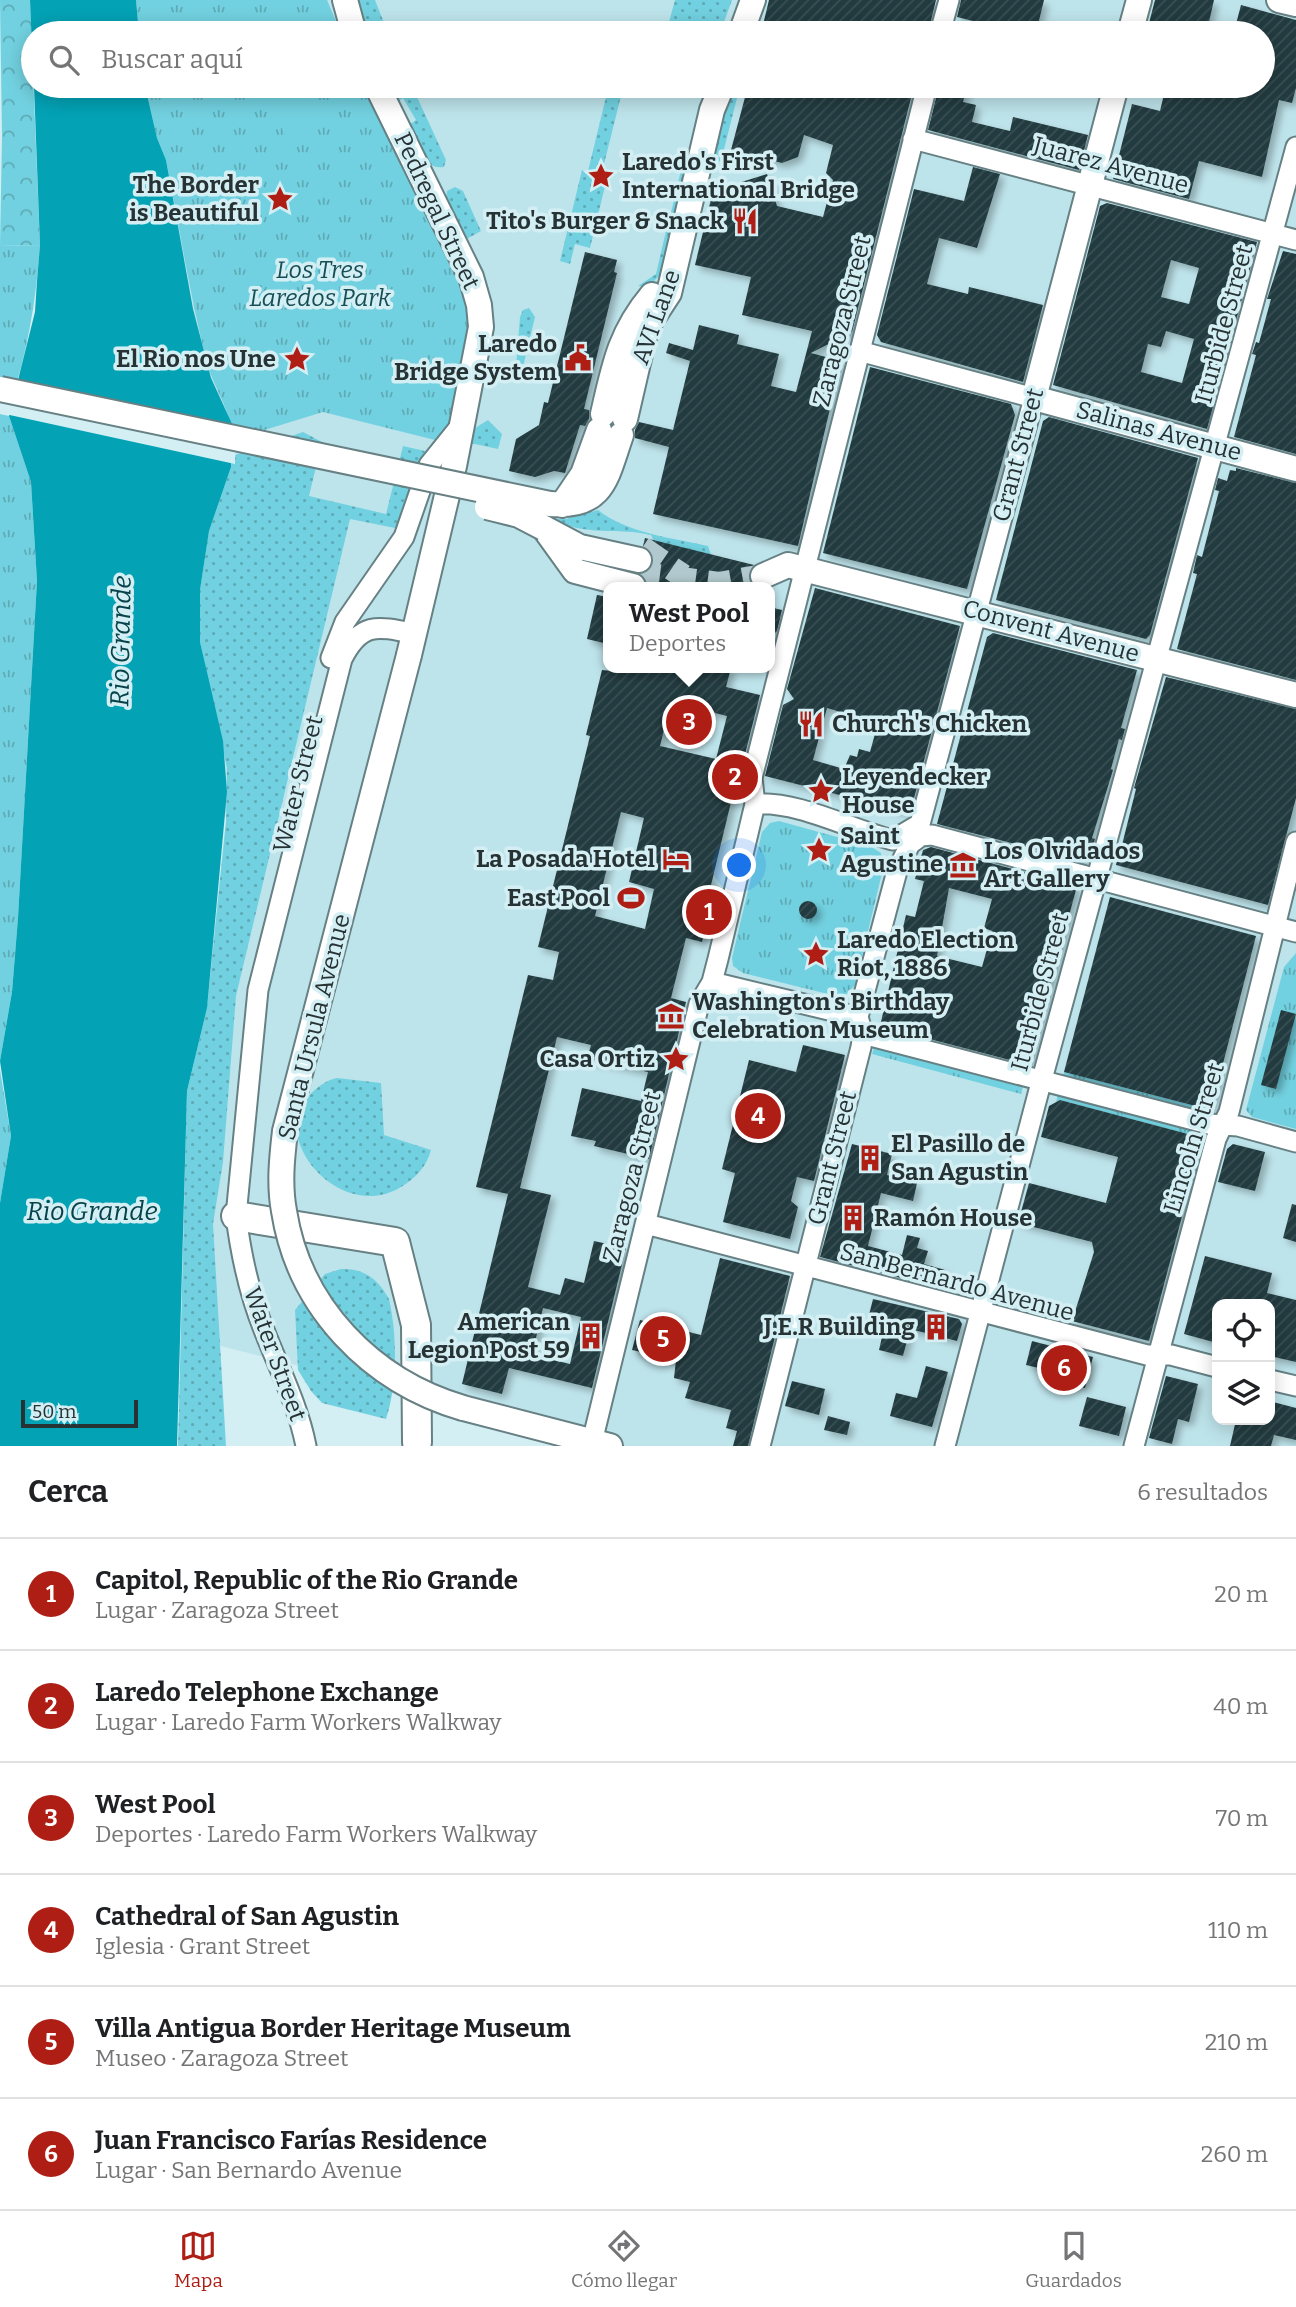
<!DOCTYPE html>
<html lang="es">
<meta charset="utf-8">
<style>
:root{--surface:#fff;--page:#f2f2f2;--text:#202124;--muted:#757577;--line:#e0e0e0;--accent:#ae1e15}
body{margin:0;font-family:Bitter,serif;background:var(--page);color:var(--text)}
.controls{position:absolute;right:21px;bottom:21px;display:grid;overflow:hidden;border-radius:14px;box-shadow:0 4px 18px #0003}
.controls button{width:63px;height:63px;display:grid;place-items:center;padding:0;border:0;border-bottom:2px solid var(--line);background:var(--surface);color:var(--text);font:35px sans-serif}
.scale{position:absolute;left:21px;bottom:18px;width:117px;box-sizing:border-box;padding-left:7px;border:4px solid #273234;border-top:0;font-size:19px;line-height:24px;white-space:nowrap;color:#273234;-webkit-text-stroke:5px #d3eff4;paint-order:stroke}
.you{position:absolute;left:740px;top:866px;width:24px;height:24px;margin:-18px;border:5px solid #fff;border-radius:50%;background:#1a73e8;box-shadow:0 0 0 10px #1a73e833}
.badge{display:grid;place-items:center;width:46px;height:46px;border-radius:50%;background:var(--accent);color:#fff;font-size:23px;font-weight:700}
.pin{position:absolute;translate:-50% -50%;border:4px solid #fff;box-shadow:0 2px 7px #0006}
.popup{position:absolute;left:603px;top:582px;width:172px;height:91px;box-sizing:border-box;display:grid;place-content:center;border-radius:14px;background:var(--surface);filter:drop-shadow(0 2px 5px #0005);font-size:23px;white-space:nowrap;color:var(--muted)}
.popup b{font-size:26px;color:var(--text)}
.popup::after{content:'';position:absolute;left:50%;top:100%;margin-left:-14px;border:14px solid transparent;border-top-color:var(--surface)}
.list{margin:0;padding:0;list-style:none}
h2{display:flex;justify-content:space-between;align-items:center;height:91px;margin:0;padding:0 28px;font-size:30px}
h2 small{font-size:23px;font-weight:400;color:var(--muted)}
.list li{display:grid;grid-template-columns:46px 1fr auto;gap:21px;align-items:center;box-sizing:border-box;height:112px;padding:0 28px;border-top:2px solid var(--line)}
.list b{display:block;font-size:26px;white-space:nowrap}
.list p{margin:0;font-size:23px;white-space:nowrap;color:var(--muted)}
.list em{font-size:23px;font-style:normal;color:var(--muted)}
.icon{flex:none;width:38px;height:38px;fill:none;stroke:currentColor;stroke-width:2;stroke-linecap:round;stroke-linejoin:round}
.map{position:relative;flex:none;width:1296px;height:1446px;overflow:hidden}
.search{position:absolute;background:var(--surface);box-shadow:0 4px 18px #0003;left:21px;right:21px;top:21px;height:77px;display:flex;align-items:center;gap:18px;box-sizing:border-box;padding:0 24px;border-radius:38px;color:var(--muted);font-size:26px}
.sheet{height:763px;background:var(--surface)}
nav{display:flex;justify-content:space-around;align-items:center;box-sizing:border-box;height:98px;border-top:2px solid var(--line);background:var(--surface);font-size:19px;color:var(--muted)}
nav a{display:grid;justify-items:center;gap:4px}
nav .on{color:var(--accent)}
.map>svg:first-child{display:block}
</style>
<div class="map">
<svg width="1296" height="1446" viewBox="0 0 1296 1446">
<defs>
<pattern id="grass-dots" width="8" height="8" patternUnits="userSpaceOnUse" patternTransform="scale(1.75)"><rect width="8" height="8" fill="#72d1e0"/><path d="M2 2h.1M6 6h.1" fill="none" stroke="#5eaab6" stroke-width="1.8" stroke-linecap="round"/></pattern>
<pattern id="forest-crowns" width="20" height="18" patternUnits="userSpaceOnUse" patternTransform="scale(1.75)"><rect width="20" height="18" fill="#72d1e0"/><path d="M2 6a3 3 0 1 1 6 0M12 15a3 3 0 1 1 6 0" fill="none" stroke="#5eaab6"/></pattern>
<pattern id="park-tufts" width="24" height="20" patternUnits="userSpaceOnUse" patternTransform="scale(1.75)"><rect width="24" height="20" fill="#72d1e0"/><path d="M3 7l-1-3M5 7V3M7 7l1-3M15 17l-1-3M17 17v-4M19 17l1-3" fill="none" stroke="#5eaab6"/></pattern>
<pattern id="building-hatch" width="6" height="6" patternUnits="userSpaceOnUse" patternTransform="scale(1.75)"><rect width="6" height="6" fill="#233b3f"/><path d="M-1 1l2-2M0 6l6-6M5 7l2-2" fill="none" stroke="#3a4f53"/></pattern>
<filter id="shadow"><feDropShadow dx="4.5" dy="4.5" stdDeviation="3.5" flood-color="#0004"/></filter>
</defs>
<rect width="100%" height="100%" fill="#d3eff4"/>
<path fill="#bee4eb" fill-rule="evenodd" d="M136,0H1279L1296,4V1446H610L182,1336L185,1120L213,942L226,821L145,86H1263V33H139ZM608,587H770V668H608ZM1217,1304H1270V1420H1217Z"/>
<path fill="url(#grass-dots)" d="M356,0H375L388,33H364Z
M675,0H732L720,33H666Z
M388,86H412L446,160L444,167C423,171 416,141 409,125L416,120L403,98L397,102Z
M607,93L621,96L601,176L607,178L590,248L575,244L570,264L560,261L582,170L588,171Z
M728,94L737,98L721,161L710,163Z
M682,166L687,168L662,273L648,287L638,286L656,274L666,231L671,232L673,223L669,221Z
M455,187L463,191L481,231L465,240L446,199L447,191Z
M529,308L535,317L521,375L515,380L520,317L523,310Z
M488,420L502,434L498,449L470,443L472,430Z
M303,432L322,442L309,496L386,514L403,446L425,451L415,468L400,529L350,519L236,996L223,1162L213,1224L226,1446H178L187,1091L207,1008L226,821L227,768L200,642V590L209,531L231,467L232,456Z
M598,510C625,532 671,538 708,546L711,555L654,541L651,535C618,527 584,537 553,519H566Z
M337,1078L381,1083L384,1135L431,1150C427,1166 415,1179 401,1187C363,1211 315,1184 300,1145C289,1116 310,1084 337,1078Z
M341,1269C364,1268 378,1279 389,1299C397,1335 398,1383 386,1419L322,1403L311,1391L298,1370L295,1310L325,1274Z"/>
<path fill="url(#forest-crowns)" d="M0,0H30L40,245L0,246L2,136Z"/>
<path fill="url(#park-tufts)" d="M136,0H327L341,33H139Z
M145,86H366L460,277L471,315L451,422L435,440L323,412L232,440C233,413 213,387 206,360C190,294 179,227 166,160L157,138Z
M40,245C36,300 28,351 10,404L0,402V246Z
M0,414L9,416L31,482L37,581L18,918L12,992L0,1061Z
M779,821L870,846L881,853L883,869L855,985L847,994L836,996L743,973L733,966L732,958L762,832L770,823Z
M1296,953V1129L1252,1117L1246,1110L1284,967Z
M880,1029L1028,1068L1021,1094L872,1054Z
M0,1070L11,1136L0,1203Z
M1064,1072L1211,1110L1202,1141L1198,1137L1060,1100L1056,1102Z"/>
<path fill="#72d1e0" d="M264,86H306L321,123L286,138Z"/>
<path fill="#03a2b5" d="M30,0H136L139,33H33V74Z
M34,86H145L157,138L166,160L193,309L211,378L232,424L231,467L209,531L200,590V642L223,741L227,792L207,1008L187,1091L177,1446H0V1203L11,1136L0,1061L12,992L18,918L37,581L31,482L9,416L35,312L37,281L40,245Z"/>
<path fill="#d3eff4" d="M15,379L236,425L235,464L5,414Z"/>
<path fill="url(#building-hatch)" fill-rule="evenodd" filter="url(#shadow)" d="M769,0H936L928,33H761Z
M961,0H1044L1036,33H1021L957,17Z
M1155,0H1214L1209,22L1235,28L1241,5L1296,20V88L1292,103L1279,100L1262,177L1199,161L1189,199L1113,179L1132,104L1160,111L1166,86H1263V33H1190L1149,23Z
M748,86H914L852,332L811,353L841,361L798,546L653,514L669,447L635,438V430L639,422L673,430L690,361L666,353L669,343L693,350L699,325L739,335L737,344L779,354L771,386L796,392L812,331L742,315L751,277L695,265L713,191L767,174L777,206L823,217L833,180L826,173L833,145L804,135L798,157L782,163L731,150Z
M939,86H967L963,102L976,105L972,122L1010,131L1013,117L1088,135L1079,170L928,130Z
M973,167L1000,174L977,248L939,238L927,284L968,294L969,287L1043,305L1023,382L881,342L877,335L914,189L964,201Z
M1107,203L1257,242L1207,429L1053,385L1100,206ZM1171,260L1199,268L1189,304L1161,297ZM1166,331L1194,339L1182,383L1141,372L1148,344L1161,347Z
M1283,251L1296,254V454L1234,437L1256,355L1252,354L1256,342L1259,343L1271,299H1267Z
M585,252L617,260L614,272L617,273L584,409L589,410V419L585,426L580,425L565,473L554,471L535,477L509,471L516,439L539,425L544,402L548,403Z
M870,367L1011,404L1015,415L967,589L823,553Z
M1049,417L1198,458L1150,635L1146,639L996,600L1043,421Z
M1236,468L1296,483V680L1177,649L1197,574L1193,573L1197,555L1202,557L1219,491L1215,490L1218,478L1227,481L1230,470L1236,471Z
M645,538L754,565L748,575L753,587H647L642,574L650,569L653,556L643,546Z
M815,588L960,626L910,813L765,776L783,705L794,699L787,689ZM827,708L878,723L870,752L859,749L857,757L850,755L844,769L813,760Z
M597,595L608,597V644L587,639Z
M769,607L782,610L777,631L769,639Z
M993,633L1137,670L1121,728L1125,729L1122,740L1119,739L1111,769L1113,770L1092,838L1095,839L1092,849L1089,848L1087,857L1081,861L937,824L987,637Z
M613,668H648L664,672V668H731L726,687L760,695L740,774L733,779L728,798H732L705,910L709,911L702,942L686,938L671,998L686,1002L649,1159L594,1146L596,1141L571,1136L582,1088L641,1101L648,1072L587,1059L591,1045L557,1037L520,1188L551,1195L528,1287L560,1295L565,1278L584,1283L594,1241L626,1248L592,1388L509,1368L502,1394L462,1384L508,1194L476,1187L528,975L553,980L559,952L538,947L590,736L586,735L602,670L612,671ZM671,702L727,716L716,759L660,746ZM621,812L644,818L629,882L654,889L645,929L595,916ZM543,1308L581,1317L570,1364L532,1355Z
M1166,677L1296,709V798L1268,905L1116,865L1118,857L1115,856L1119,844L1122,845L1136,789L1134,788Z
M931,847L1077,886L1029,1065L880,1026L906,915L915,917L924,881L915,879L923,850ZM949,888L992,899L984,928L992,931L982,967L937,956Z
M1110,897L1256,936L1211,1110L1064,1072Z
M799 910a9 9 0 1 1 18 0a9 9 0 1 1-18 0Z
M1281,1010L1296,1014L1276,1089L1261,1085Z
M803,1045L845,1055L814,1181L797,1177L791,1201L798,1207L790,1239L723,1222L735,1173L722,1169L749,1060L796,1072Z
M1060,1100L1199,1137L1202,1141L1149,1341L1072,1321L1094,1252L1092,1242L1018,1223L1029,1183L1106,1203L1118,1157L1041,1137L1049,1106Z
M852,1144L892,1154L887,1175L917,1183L913,1201L881,1193L868,1246L902,1255L907,1235L920,1238L917,1248L928,1251L924,1264L945,1270L940,1288L820,1257Z
M1233,1144L1265,1152L1255,1191L1218,1182L1227,1149Z
M1292,1204L1296,1205V1242L1283,1238Z
M1205,1256L1272,1273L1267,1293L1296,1300V1362L1270,1356V1304H1217V1343L1184,1334Z
M720,1258L790,1276L748,1446H733L737,1431L726,1428L731,1410L685,1398L690,1382L674,1378L676,1360L632,1350L640,1320L701,1335Z
M873,1299L959,1319L962,1324L957,1341L910,1329L903,1356L879,1350L885,1324L868,1319Z
M1032,1341L1093,1357L1085,1388L1049,1379L1051,1371L1026,1365Z
M926,1366L948,1372L932,1427L890,1416L896,1393L917,1398Z
M1166,1376L1198,1384L1189,1422L1178,1419L1172,1444L1149,1438Z
M792,1381L825,1389L819,1415L785,1406Z
M1087,1397L1126,1407L1119,1436L1079,1426Z
M1273,1402L1296,1408V1440L1274,1435L1271,1446H1230L1236,1420H1270Z
M828,1416L850,1422L847,1435L824,1430Z"/>
<g fill="none" stroke-linecap="round" stroke-linejoin="round">
<path stroke="#b1c9ce" stroke-width="24" stroke-dasharray="24 12" stroke-linecap="butt" d="M642,548L683,576
M636,573L719,584L763,576"/>
<g stroke="#668084" stroke-width="23">
<path id="minor" d="M940,33L949,0
M913,139L1296,240
M331,658L345,622L404,537L429,465L462,424
M755,804C800,801 851,830 893,840L920,824L1034,398L859,351
M712,982L858,1017
M863,1034L1209,1124L1238,1126L1296,1142
M646,1224L1147,1355H1171L1217,1367
M1270,1380L1296,1386
M592,1442L699,1004L712,982L718,959L755,804L752,778L927,86
M306,1446C298,1405 279,1369 264,1330C249,1293 241,1255 236,1216L258,990L342,659C361,621 378,626 415,634
M760,1446L861,1047L863,1034L858,1017L897,871L910,844L921,836L932,835L1296,932
M945,1446L1038,1094L1296,147
M1134,1446L1216,1139L1229,1112L1296,842"/>
</g>
<g stroke="#668084" stroke-width="28">
<path id="major" d="M345,0L354,33
M1279,0L1296,4
M741,33L753,0
M1130,33L1139,0
M377,86L471,277L479,305L481,327L454,466L409,655
M1116,86L1034,398L1296,469
M603,414C614,366 620,333 652,295
M625,419L643,341L648,325L669,293L712,110L722,86
M550,504C604,508 606,478 621,435
M562,505L583,474L599,430
M544,528L575,571L633,586
M548,530L580,547L639,560
M763,576L788,565L1296,695
M463,1408L610,1446"/>
</g>
<g stroke="#668084" stroke-width="32">
<path id="highway" d="M236,1216L395,1242L416,1325L417,1442"/>
</g>
<use href="#minor" stroke="#fff" stroke-width="19"/>
<use href="#major" stroke="#fff" stroke-width="24"/>
<use href="#highway" stroke="#fff" stroke-width="28"/>
<g stroke="#668084" stroke-width="28" stroke-linecap="butt">
<path id="major-bridge" d="M0,389L550,504
M487,507L519,515L544,528
M409,655L285,1131C282,1157 279,1184 284,1211C299,1307 371,1381 463,1408"/>
</g>
<use href="#major-bridge" stroke="#fff" stroke-width="24"/>
</g>
<defs>
<g id="sight-bare" transform="scale(2.1)"><path d="M0-6L1.8-2.2L6-1.7L2.9 1.2L3.7 5.4L0 3.3L-3.7 5.4L-2.9 1.2L-6-1.7L-1.8-2.2Z" fill="#ae1e15" stroke="#d3eff4" stroke-width="2.5" paint-order="stroke"/></g>
<g id="restaurant-bare" transform="scale(2.1)"><path d="M-5-6h1v4h1v-4h1v4h1v-4h1v5L-1.5 .5V6h-2V.5L-5-1ZM5-6V6H3V1.5H1.5Q1.5-4 5-6Z" fill="#ae1e15" stroke="#d3eff4" stroke-width="2.5" paint-order="stroke"/></g>
<g id="civic-bare" transform="scale(2.1)"><path d="M-.6-6.5H3V-4.5H.6V-3L4-1V1h2V6H-6V1h2V-1L-.6-3ZM-1.2 2.5V6h2.4V2.5Z" fill="#ae1e15" stroke="#d3eff4" stroke-width="2.5" paint-order="stroke"/></g>
<g id="hotel-bare" transform="scale(2.1)"><path d="M-6-4.5h1.5V1H6V5H4.5V3h-9V5H-6ZM-4 0a1.8 1.8 0 1 1 3.6 0ZM.5 0V-2.5h3Q6-2.5 6 0Z" fill="#ae1e15" stroke="#d3eff4" stroke-width="2.5" paint-order="stroke"/></g>
<g id="museum-bare" transform="scale(2.1)"><path d="M0-6L6-3V-2H-6V-3ZM-5-1h2V3h-2ZM-1-1h2V3h-2ZM3-1h2V3H3ZM-6 4H6V6H-6Z" fill="#ae1e15" stroke="#d3eff4" stroke-width="2.5" paint-order="stroke"/></g>
<g id="stadium-bare" transform="scale(2.1)"><path d="M0-5a6.5 5 0 1 0 0 10a6.5 5 0 1 0 0-10ZM-3.5-1.8h7v3.6h-7Z" fill="#ae1e15" stroke="#d3eff4" stroke-width="2.5" paint-order="stroke"/></g>
<g id="building-bare" transform="scale(2.1)"><path d="M-4-6H4V6H1V3H-1V6H-4ZM-2.5-4.3h1.7v1.8h-1.7ZM.8-4.3h1.7v1.8H.8ZM-2.5-1h1.7V.8h-1.7ZM.8-1h1.7V.8H.8Z" fill="#ae1e15" stroke="#d3eff4" stroke-width="2.5" paint-order="stroke"/></g>
</defs>
<g fill-rule="evenodd">
<use href="#sight-bare" x="601" y="176"/>
<use href="#sight-bare" x="280" y="199"/>
<use href="#restaurant-bare" x="745" y="221"/>
<use href="#civic-bare" x="578" y="358"/>
<use href="#sight-bare" x="297" y="359"/>
<use href="#restaurant-bare" x="811" y="724"/>
<use href="#sight-bare" x="821" y="791"/>
<use href="#sight-bare" x="819" y="850"/>
<use href="#hotel-bare" x="676" y="859"/>
<use href="#museum-bare" x="963" y="865"/>
<use href="#stadium-bare" x="631" y="898"/>
<use href="#sight-bare" x="816" y="954"/>
<use href="#museum-bare" x="671" y="1016"/>
<use href="#sight-bare" x="676" y="1059"/>
<use href="#building-bare" x="870" y="1158"/>
<use href="#building-bare" x="853" y="1218"/>
<use href="#building-bare" x="936" y="1327"/>
<use href="#building-bare" x="591" y="1336"/>
</g>
<g text-anchor="middle" dominant-baseline="central" stroke-width="7" stroke-linejoin="round" paint-order="stroke">
<g font-size="24" font-weight="bold" fill="#273234" stroke="#d3eff4" text-anchor="start">
<text x="622" y="162">Laredo's First<tspan x="622" dy="28">International Bridge</tspan></text>
<text x="259" y="185" text-anchor="end">The Border<tspan x="259" dy="28">is Beautiful</tspan></text>
<text x="724" y="221" text-anchor="end">Tito's Burger &amp; Snack</text>
<text x="557" y="344" text-anchor="end">Laredo<tspan x="557" dy="28">Bridge System</tspan></text>
<text x="276" y="359" text-anchor="end">El Rio nos Une</text>
<text x="832" y="724">Church's Chicken</text>
<text x="842" y="777">Leyendecker<tspan x="842" dy="28">House</tspan></text>
<text x="840" y="836">Saint<tspan x="840" dy="28">Agustine</tspan></text>
<text x="984" y="851">Los Olvidados<tspan x="984" dy="28">Art Gallery</tspan></text>
<text x="655" y="859" text-anchor="end">La Posada Hotel</text>
<text x="610" y="898" text-anchor="end">East Pool</text>
<text x="837" y="940">Laredo Election<tspan x="837" dy="28">Riot, 1886</tspan></text>
<text x="692" y="1002">Washington's Birthday<tspan x="692" dy="28">Celebration Museum</tspan></text>
<text x="655" y="1059" text-anchor="end">Casa Ortiz</text>
<text x="891" y="1144">El Pasillo de<tspan x="891" dy="28">San Agustin</tspan></text>
<text x="874" y="1218">Ramón House</text>
<text x="570" y="1322" text-anchor="end">American<tspan x="570" dy="28">Legion Post 59</tspan></text>
<text x="915" y="1327" text-anchor="end">J.E.R Building</text>
</g>
<g font-size="24" fill="#273234" stroke="#d3eff4">
<text transform="translate(1111 165) rotate(15)">Juarez Avenue</text>
<text transform="translate(437 211) rotate(65)">Pedregal Street</text>
<text transform="translate(656 317) rotate(-70)">AVI Lane</text>
<text transform="translate(842 321) rotate(-76)">Zaragoza Street</text>
<text transform="translate(1224 324) rotate(-75)">Iturbide Street</text>
<text transform="translate(1159 431) rotate(15)">Salinas Avenue</text>
<text transform="translate(1018 455) rotate(-75)">Grant Street</text>
<text transform="translate(1051 631) rotate(15)">Convent Avenue</text>
<text transform="translate(298 784) rotate(-76)">Water Street</text>
<text transform="translate(1040 992) rotate(-75)">Iturbide Street</text>
<text transform="translate(314 1027) rotate(-76)">Santa Ursula Avenue</text>
<text transform="translate(1194 1138) rotate(-73)">Lincoln Street</text>
<text transform="translate(832 1158) rotate(-76)">Grant Street</text>
<text transform="translate(632 1177) rotate(-76)">Zaragoza Street</text>
<text transform="translate(957 1282) rotate(15)">San Bernardo Avenue</text>
<text transform="translate(275 1354) rotate(70)">Water Street</text>
</g>
<g font-size="24" font-style="italic" fill="#174e56" stroke="#d3eff4">
<text x="320" y="270">Los Tres<tspan x="320" dy="28">Laredos Park</tspan></text>
</g>
<g font-size="26" font-style="italic" fill="#07424a" stroke="#d3eff4">
<text transform="translate(121 641) rotate(-89)">Rio Grande</text>
<text x="92" y="1211">Rio Grande</text>
</g>
</g>
</svg>
<div class="controls">
<button><svg class="icon" aria-label="locate" viewBox="0 0 24 24"><circle cx="12" cy="12" r="6"/><path d="M12 2v4M12 18v4M2 12h4M18 12h4"/></svg></button>
<button><svg class="icon" aria-label="layers" viewBox="0 0 24 24"><path d="M12 4l9 5-9 5-9-5zM3 14l9 5 9-5"/></svg></button>
</div>
<div class="scale">50 m</div>
<div class="you"></div>
<div class="pin badge" style="left:709px;top:912px">1</div>
<div class="pin badge" style="left:735px;top:777px">2</div>
<div class="pin badge" style="left:689px;top:722px">3</div>
<div class="popup"><b>West Pool</b>Deportes</div>
<div class="pin badge" style="left:758px;top:1116px">4</div>
<div class="pin badge" style="left:663px;top:1339px">5</div>
<div class="pin badge" style="left:1064px;top:1368px">6</div>
<div class="search"><svg class="icon" aria-label="search" viewBox="0 0 24 24"><circle cx="10" cy="10" r="6"/><path d="M15 15l6 6"/></svg>Buscar aquí</div>
</div>
<section class="sheet">
<h2>Cerca<small>6 resultados</small></h2>
<ul class="list">
<li><span class="badge">1</span><div><b>Capitol, Republic of the Rio Grande</b><p>Lugar · Zaragoza Street</p></div><em>20 m</em></li>
<li><span class="badge">2</span><div><b>Laredo Telephone Exchange</b><p>Lugar · Laredo Farm Workers Walkway</p></div><em>40 m</em></li>
<li><span class="badge">3</span><div><b>West Pool</b><p>Deportes · Laredo Farm Workers Walkway</p></div><em>70 m</em></li>
<li><span class="badge">4</span><div><b>Cathedral of San Agustin</b><p>Iglesia · Grant Street</p></div><em>110 m</em></li>
<li><span class="badge">5</span><div><b>Villa Antigua Border Heritage Museum</b><p>Museo · Zaragoza Street</p></div><em>210 m</em></li>
<li><span class="badge">6</span><div><b>Juan Francisco Farías Residence</b><p>Lugar · San Bernardo Avenue</p></div><em>260 m</em></li>
</ul>
</section>
<nav>
<a class="on"><svg class="icon" aria-label="map" viewBox="0 0 24 24"><path d="M3 6l6-2 6 2 6-2v14l-6 2-6-2-6 2zM9 4v14M15 6v14"/></svg>Mapa</a>
<a><svg class="icon" aria-label="directions" viewBox="0 0 24 24"><path d="M12 3l9 9-9 9-9-9zM9 14v-3h6M13 9l2 2-2 2"/></svg>Cómo llegar</a>
<a><svg class="icon" aria-label="saved" viewBox="0 0 24 24"><path d="M7 4h10v16l-5-4-5 4z"/></svg>Guardados</a>
</nav>
